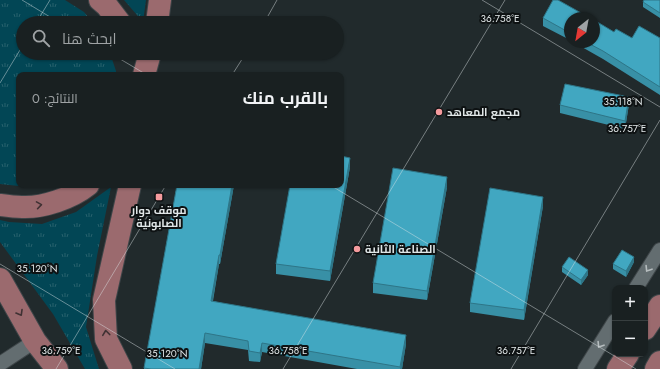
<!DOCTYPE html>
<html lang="ar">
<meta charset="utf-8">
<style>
:root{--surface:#192021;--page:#22282a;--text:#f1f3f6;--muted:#9fa3a5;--line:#373e3f}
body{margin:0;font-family:Jost,Cairo,sans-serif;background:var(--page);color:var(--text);direction:rtl}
.controls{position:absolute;right:12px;bottom:12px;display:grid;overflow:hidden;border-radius:8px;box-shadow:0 1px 3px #0004}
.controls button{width:36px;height:36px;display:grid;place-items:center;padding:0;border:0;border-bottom:1px solid var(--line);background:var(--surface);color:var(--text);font:20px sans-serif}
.compass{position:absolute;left:564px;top:12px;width:36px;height:36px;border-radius:50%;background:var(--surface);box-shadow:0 1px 3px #0004;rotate:211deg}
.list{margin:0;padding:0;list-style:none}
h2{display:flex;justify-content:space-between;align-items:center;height:52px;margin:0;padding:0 16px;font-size:17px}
h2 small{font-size:13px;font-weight:400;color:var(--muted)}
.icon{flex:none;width:22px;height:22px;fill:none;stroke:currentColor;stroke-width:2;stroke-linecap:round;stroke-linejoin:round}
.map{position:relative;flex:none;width:660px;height:369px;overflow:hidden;direction:ltr}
.search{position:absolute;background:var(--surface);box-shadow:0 1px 3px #0004;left:16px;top:16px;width:328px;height:44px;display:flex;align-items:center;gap:10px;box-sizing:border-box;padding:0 14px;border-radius:22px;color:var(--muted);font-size:15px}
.panel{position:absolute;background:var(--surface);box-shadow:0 1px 3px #0004;left:16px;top:72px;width:328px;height:116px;border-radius:8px;direction:rtl}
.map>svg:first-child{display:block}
</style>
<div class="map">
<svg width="660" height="369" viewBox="0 0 660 369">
<defs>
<pattern id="grass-tufts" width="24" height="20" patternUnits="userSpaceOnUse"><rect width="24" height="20" fill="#024655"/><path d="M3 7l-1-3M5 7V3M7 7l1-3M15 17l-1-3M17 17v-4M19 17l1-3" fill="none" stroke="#27616d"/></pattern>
</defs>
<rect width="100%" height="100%" fill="#212a2c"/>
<path fill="url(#grass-tufts)" d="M0,0H65L84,12L93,23H23V53H110L116,71V75H19V185H28L19,186L0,184Z
M124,0H146L143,22Z
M111,187L97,256L86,327L99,369H85L53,314L0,242V220L9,222L42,224L76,212Z"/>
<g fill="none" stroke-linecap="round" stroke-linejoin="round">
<g stroke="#3e4548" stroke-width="16">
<path id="street" d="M636,288L660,250
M0,364L35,341
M585,369L615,321"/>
</g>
<g stroke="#3e4548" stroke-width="24">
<path id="primary" d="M100,0L107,6L120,23
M157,23L160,0
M144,75L150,53
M0,205C7,206 15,207 22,207C43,208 72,198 88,185
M0,279L35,341L57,369
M645,329L660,306
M121,369L106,339L104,300L130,185
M618,369L628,354
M656,369L660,362"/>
</g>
<use href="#street" stroke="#636d70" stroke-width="14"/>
<use href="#primary" stroke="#9b6a6e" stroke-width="22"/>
</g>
<path fill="#3890a6" d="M660,0V18L643,7V2Z
M543,18H570V40L543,26Z
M614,32L632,38H660V95L603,59L573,42H594Z
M629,104L625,129L560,113V105Z
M350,167L330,281L276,274V264Z
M177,185H234L220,264H219L213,301L406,344L402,369H357L262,352L260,362L249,361L248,350L205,343L201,369H144Z
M447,187L427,300L373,293V283Z
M543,206L524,320L470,312V303Z
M634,262L626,277L613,269V264Z
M562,267L588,275L581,285L562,272Z"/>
<path fill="#2e7587" d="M629,97V104L625,129V121Z
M350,158V167L330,281V271Z
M447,177V187L427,300V291Z
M232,185H234L220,264V255Z
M543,197V206L524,320V310Z
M219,255V264L211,310V301Z
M634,257V262L626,277V271Z
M588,270V275L581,285V280Z
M205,333V343L201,369H199Z
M406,335V344L402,369H400Z
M262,343V352L260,362V353Z"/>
<path fill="#41a7c1" stroke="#2e7587" d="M553,0H558L590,18H570V33L543,18Z
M644,0H660V13L643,2Z
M594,20L614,32L616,29L632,38L639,26L660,38V87L603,51L586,42H594Z
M565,84L629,97L625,121L560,105Z
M341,156L350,158L330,271L276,264L290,185H341Z
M393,168L447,177L427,291L373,283Z
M177,185H232L220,255H219L211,301L406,335L400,367L262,343L260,353L249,351L248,341L205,333L199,369H151L144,368Z
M490,188L543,197L524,310L470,303Z
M622,250L634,257L626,271L613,264Z
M569,257L588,270L581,280L562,267Z"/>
<defs><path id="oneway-chevron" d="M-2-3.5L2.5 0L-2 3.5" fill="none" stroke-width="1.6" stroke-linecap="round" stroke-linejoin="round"/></defs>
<g stroke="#3f3133">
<use href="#oneway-chevron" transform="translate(39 205) rotate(-9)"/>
<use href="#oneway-chevron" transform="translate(20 313) rotate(60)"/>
<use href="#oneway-chevron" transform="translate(106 333) rotate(-97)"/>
</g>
<g stroke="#b5bcbe">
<use href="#oneway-chevron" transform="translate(648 269) rotate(122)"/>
<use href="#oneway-chevron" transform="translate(600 345) rotate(122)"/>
</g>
<path fill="none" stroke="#e1e7e8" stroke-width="1" stroke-opacity="0.45" d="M22,0L60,23M482,0L660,107M36,23L50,0M264,23L277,0M110,53L147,75M232,75L246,53M0,83L23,45M330,185L636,369M0,264L175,369M56,369L166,185M283,369L505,0M511,369L660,120"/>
<g fill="#f59b9e" stroke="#0e1213" stroke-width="1.5">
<circle cx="439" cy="112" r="4"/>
<rect x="155" y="193" width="8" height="8" rx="2"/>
<circle cx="357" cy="249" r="4"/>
</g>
<g text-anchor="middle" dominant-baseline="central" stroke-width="4" stroke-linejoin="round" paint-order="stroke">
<g font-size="11" font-weight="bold" fill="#e1e7e8" stroke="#0e1213" text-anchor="start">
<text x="447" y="112">مجمع المعاهد</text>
<text x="159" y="210" text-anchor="middle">موقف دوار<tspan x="159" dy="13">الصابونية</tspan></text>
<text x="365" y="249">الصناعة الثانية</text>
</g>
</g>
<g font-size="10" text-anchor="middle" fill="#e1e7e8" stroke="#0e1213" stroke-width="4" stroke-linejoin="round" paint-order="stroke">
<text x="500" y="22">36.758°E</text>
<text x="623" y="105">35.118°N</text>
<text x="627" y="132">36.757°E</text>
<text x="37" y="272">35.120°N</text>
<text x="61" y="354">36.759°E</text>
<text x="288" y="354">36.758°E</text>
<text x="516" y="354">36.757°E</text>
<text x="167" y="357">35.120°N</text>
</g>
</svg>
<div class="controls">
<button>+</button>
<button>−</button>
</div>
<svg class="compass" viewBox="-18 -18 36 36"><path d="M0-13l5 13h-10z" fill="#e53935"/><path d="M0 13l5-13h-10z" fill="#9fa3a5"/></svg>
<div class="search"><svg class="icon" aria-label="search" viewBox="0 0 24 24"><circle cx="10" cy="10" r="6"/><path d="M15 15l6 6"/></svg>ابحث هنا</div>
<section class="panel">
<h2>بالقرب منك<small>النتائج: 0</small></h2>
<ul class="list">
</ul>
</section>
</div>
